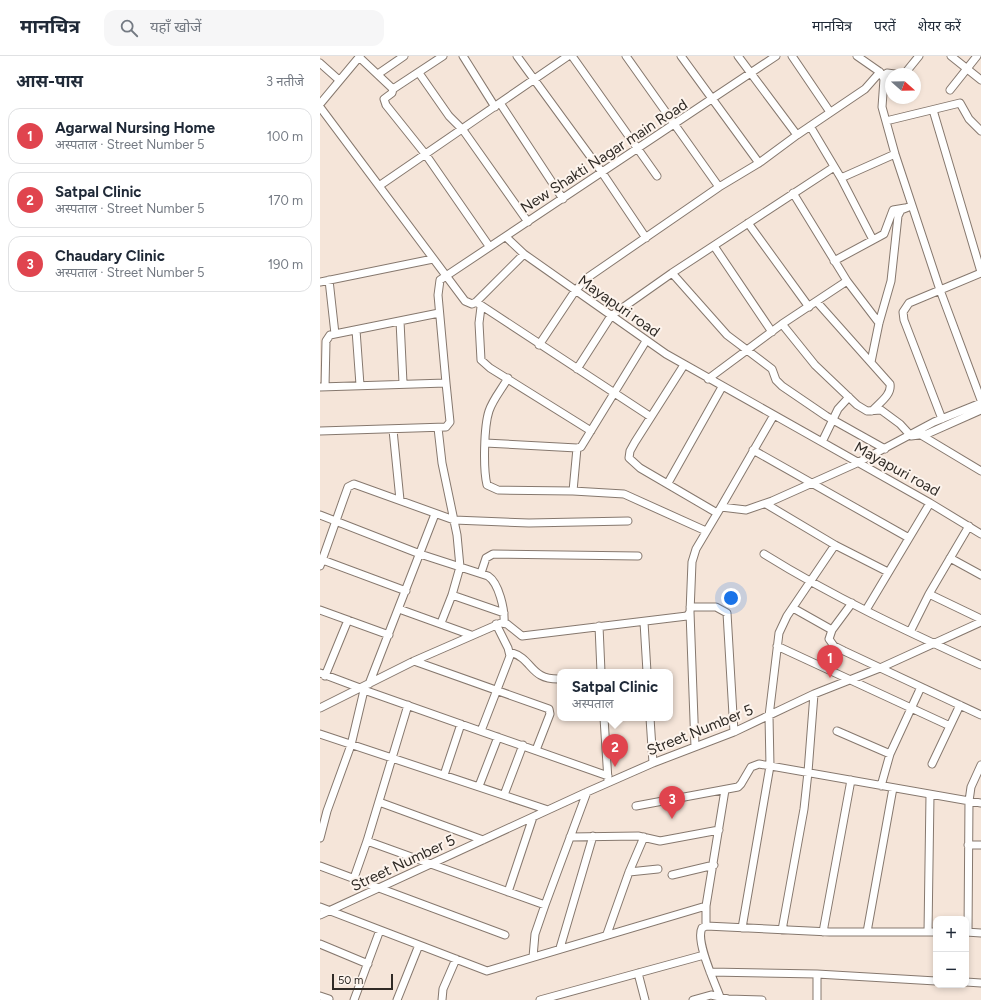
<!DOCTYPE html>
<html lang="hi">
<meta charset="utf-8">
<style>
:root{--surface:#fff;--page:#f6f6f7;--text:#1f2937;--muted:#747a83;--line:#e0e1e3;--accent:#5964db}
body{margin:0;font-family:Figtree,"Noto Sans Devanagari",sans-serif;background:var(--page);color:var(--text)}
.controls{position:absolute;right:12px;bottom:12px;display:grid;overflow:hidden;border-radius:8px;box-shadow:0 2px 6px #0003}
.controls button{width:36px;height:36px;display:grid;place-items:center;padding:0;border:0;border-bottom:1px solid var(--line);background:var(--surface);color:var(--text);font:20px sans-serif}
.compass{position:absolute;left:565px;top:12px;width:36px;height:36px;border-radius:50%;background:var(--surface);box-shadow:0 2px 6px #0003;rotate:110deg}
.scale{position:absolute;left:12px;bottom:10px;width:61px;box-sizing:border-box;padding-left:4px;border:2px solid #2f2a25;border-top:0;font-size:11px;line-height:14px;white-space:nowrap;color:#2f2a25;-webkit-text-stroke:3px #fdf4ed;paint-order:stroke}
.you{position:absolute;left:411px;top:542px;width:14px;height:14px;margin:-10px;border:3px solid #fff;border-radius:50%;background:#1a73e8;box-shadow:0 0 0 6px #1a73e833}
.badge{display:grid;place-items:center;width:26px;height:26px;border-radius:50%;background:var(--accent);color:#fff;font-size:13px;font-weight:700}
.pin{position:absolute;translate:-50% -33px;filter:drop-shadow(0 1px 2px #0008)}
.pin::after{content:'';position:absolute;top:21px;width:14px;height:12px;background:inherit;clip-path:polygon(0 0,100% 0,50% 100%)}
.popup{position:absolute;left:237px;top:613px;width:116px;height:52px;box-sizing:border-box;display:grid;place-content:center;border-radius:8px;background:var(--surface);filter:drop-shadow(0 1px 3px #0005);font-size:13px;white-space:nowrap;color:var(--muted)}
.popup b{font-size:15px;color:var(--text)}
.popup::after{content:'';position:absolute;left:50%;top:100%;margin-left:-8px;border:8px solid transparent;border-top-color:var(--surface)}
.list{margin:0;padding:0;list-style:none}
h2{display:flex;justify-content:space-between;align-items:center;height:52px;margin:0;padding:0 16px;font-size:17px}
h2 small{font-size:13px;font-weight:400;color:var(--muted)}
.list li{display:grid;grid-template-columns:26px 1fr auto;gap:12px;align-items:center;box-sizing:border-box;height:56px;margin:0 8px 8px;padding:0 8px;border:1px solid var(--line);border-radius:12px}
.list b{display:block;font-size:15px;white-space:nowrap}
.list p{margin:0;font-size:13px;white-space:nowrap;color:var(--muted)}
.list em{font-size:13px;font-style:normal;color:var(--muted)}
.icon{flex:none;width:22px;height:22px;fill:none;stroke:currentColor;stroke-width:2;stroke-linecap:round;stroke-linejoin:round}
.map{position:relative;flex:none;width:661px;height:944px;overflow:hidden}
header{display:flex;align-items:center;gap:24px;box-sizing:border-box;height:56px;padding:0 20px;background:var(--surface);border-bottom:1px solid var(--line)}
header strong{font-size:19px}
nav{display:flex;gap:22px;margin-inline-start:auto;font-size:14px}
.search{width:280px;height:36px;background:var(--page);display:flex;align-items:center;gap:10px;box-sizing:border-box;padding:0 14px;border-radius:12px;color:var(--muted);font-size:15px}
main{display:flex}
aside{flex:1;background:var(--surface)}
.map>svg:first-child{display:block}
</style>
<header>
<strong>मानचित्र</strong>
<div class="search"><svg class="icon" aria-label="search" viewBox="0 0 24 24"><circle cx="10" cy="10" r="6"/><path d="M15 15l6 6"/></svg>यहाँ खोजें</div>
<nav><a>मानचित्र</a><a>परतें</a><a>शेयर करें</a></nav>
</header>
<main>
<aside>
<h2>आस-पास<small>3 नतीजे</small></h2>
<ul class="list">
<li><span class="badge" style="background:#e0444e">1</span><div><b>Agarwal Nursing Home</b><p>अस्पताल · Street Number 5</p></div><em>100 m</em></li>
<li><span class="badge" style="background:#e0444e">2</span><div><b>Satpal Clinic</b><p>अस्पताल · Street Number 5</p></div><em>170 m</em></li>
<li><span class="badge" style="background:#e0444e">3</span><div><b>Chaudary Clinic</b><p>अस्पताल · Street Number 5</p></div><em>190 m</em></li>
</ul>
</aside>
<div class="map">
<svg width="661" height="944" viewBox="0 0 661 944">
<rect width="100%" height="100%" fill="#f5e5d9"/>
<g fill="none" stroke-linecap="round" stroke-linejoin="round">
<g stroke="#86786e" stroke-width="9">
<path id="minor" d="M143,0L175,51
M197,0L281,115L326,182
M252,0L337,120
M306,0L399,131
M361,0L439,107
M418,0L477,79
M472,0L510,56
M631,0L661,24
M39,1L73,33L72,37L64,43L66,49L106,99L169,190
M0,7L19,24
M560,16L564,23L562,51L575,98L620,234L661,344
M99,17L129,60L143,74L208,166
M58,18L84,0
M581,18L586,16L599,0
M563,20L567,17L575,18
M73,33L123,0
M630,34L657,0
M180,47L243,143
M0,48L40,0
M0,51L145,245L152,248L156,246L204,198L346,298L610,447L661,478
M613,54L661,216
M566,65L640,47L649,63L661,75
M490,70L521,122L553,184
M521,122L575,98
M59,130L248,0
M473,137L527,225L559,267
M428,167L489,251
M186,181L204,198
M394,190L452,276
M514,205L564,178L573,154L585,152
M352,217L407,279L452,313L456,324L462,330L506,360L565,393
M9,224L15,278
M0,226L113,203
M156,246L331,361
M497,246L570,328C572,339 559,347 552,355
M161,251L159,267L161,304L170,312L271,375
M80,265L83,327
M462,268L495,309L537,349L547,355L561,354L580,368L591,380L607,378L661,354
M36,274L40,329
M219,289L255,235L267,222L399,131L439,107L477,79L545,33L560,16L537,0
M551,306L559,267L571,225L578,160L581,154L591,150
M364,309L315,386L310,395L309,402L320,412L397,457
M257,313L291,260L352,217L514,111
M188,322C182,333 173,343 169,355C164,370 163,413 167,429L178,434L253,435L304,438L386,475
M388,323L462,268L527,225
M0,331L126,327L118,239L120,224L456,0
M5,331L6,285L10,279L119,257
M622,363L584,264L583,256L589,247L661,217
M118,372L122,407L137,479L140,511L132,539L121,567
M73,374L80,444
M0,375L126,371L130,366L126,327
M601,379L661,415
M502,386L518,353L529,341
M165,387L257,392L261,391L326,285
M433,394L589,482
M348,427L402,331
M253,435L257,392
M446,448L515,489L568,516
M401,451L454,359
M0,459L100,498L168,520C179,527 185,554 184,567
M444,498C513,541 588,576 661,609
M630,502L661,519
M0,503L86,535
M0,510L24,442L28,431L34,428L134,464L209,467L308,465
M161,517L166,502L173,498L318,500
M609,538L661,563
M132,539L184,557
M532,547L512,574L509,583L514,590L524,595L661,659
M370,551H396L407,557L414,676
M473,552L512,574
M79,553L151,579
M0,554L69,579
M546,554L610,447
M370,556L375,691
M324,566L327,616
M279,570L281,616
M590,576L609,538L649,470
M457,590L630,670
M190,596C214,603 209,624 240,623
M94,605L229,653L230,658L216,694
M0,617L40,632
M5,620L28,564
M49,628L115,458
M44,634L288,720
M0,652L94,605L181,567L187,568L202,580L367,560L370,556L372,506L376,493L401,451L426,454L452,445L537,407L614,366L661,347
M284,662L288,724
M330,662L333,707
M161,675L190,600L188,592L176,568
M517,675L570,698
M0,678L228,754
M612,708L640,649
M124,719L141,668
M159,730L178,681
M561,730L570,698L601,631
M184,739L203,689
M59,746L163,784
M316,750L418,731L421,728L431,711L439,708L661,747
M250,781L318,780L340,785L399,774
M0,782L7,755L31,689L45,630
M47,785L225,849L267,736
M648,789H661
M0,810L185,879
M309,816L338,813
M352,819L394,809
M34,822L47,785L88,649
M188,836L213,761
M0,851L167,915L386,850
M0,859L267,736L333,707L414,676L494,638L560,612L661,566
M386,870V850L405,734
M422,872L450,710L449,660L459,577L467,560L515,489
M462,874L484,753L488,716L494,638
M503,876L531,724
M547,876L573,732
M608,876L610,739
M646,876L661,877
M648,876L649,745L651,731L661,709
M287,878L309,816L324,781
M0,888L48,908
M240,892L273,780
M213,901L215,878L225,849
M390,916L497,918L616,925
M318,917L325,944
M497,918V944
M646,926L661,927
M0,940L9,943
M400,941C395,927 375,885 382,872L386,870L510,876H616
M34,944L60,874
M77,944L99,889
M122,944L123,933L136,903
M220,944L384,899
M373,944L391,939L408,943L442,944"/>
</g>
<use href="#minor" stroke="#fff" stroke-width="7"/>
</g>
<g text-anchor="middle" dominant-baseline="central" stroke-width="4" stroke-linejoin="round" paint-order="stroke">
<g font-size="15" fill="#2f2a25" stroke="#fdf4ed">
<text transform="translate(284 100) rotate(-33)">New Shakti Nagar main Road</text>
<text transform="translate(299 250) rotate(35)">Mayapuri road</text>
<text transform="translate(577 413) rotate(29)">Mayapuri road</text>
<text transform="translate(380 674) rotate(-22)">Street Number 5</text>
<text transform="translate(83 807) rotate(-25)">Street Number 5</text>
</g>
</g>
</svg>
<div class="controls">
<button>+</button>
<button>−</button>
</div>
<svg class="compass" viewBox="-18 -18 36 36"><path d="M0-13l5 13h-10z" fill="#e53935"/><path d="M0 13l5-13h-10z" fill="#747a83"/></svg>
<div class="scale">50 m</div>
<div class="you"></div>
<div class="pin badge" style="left:510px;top:622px;background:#e0444e">1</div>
<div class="pin badge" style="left:295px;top:711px;background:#e0444e">2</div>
<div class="popup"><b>Satpal Clinic</b>अस्पताल</div>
<div class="pin badge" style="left:352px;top:763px;background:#e0444e">3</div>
</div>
</main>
